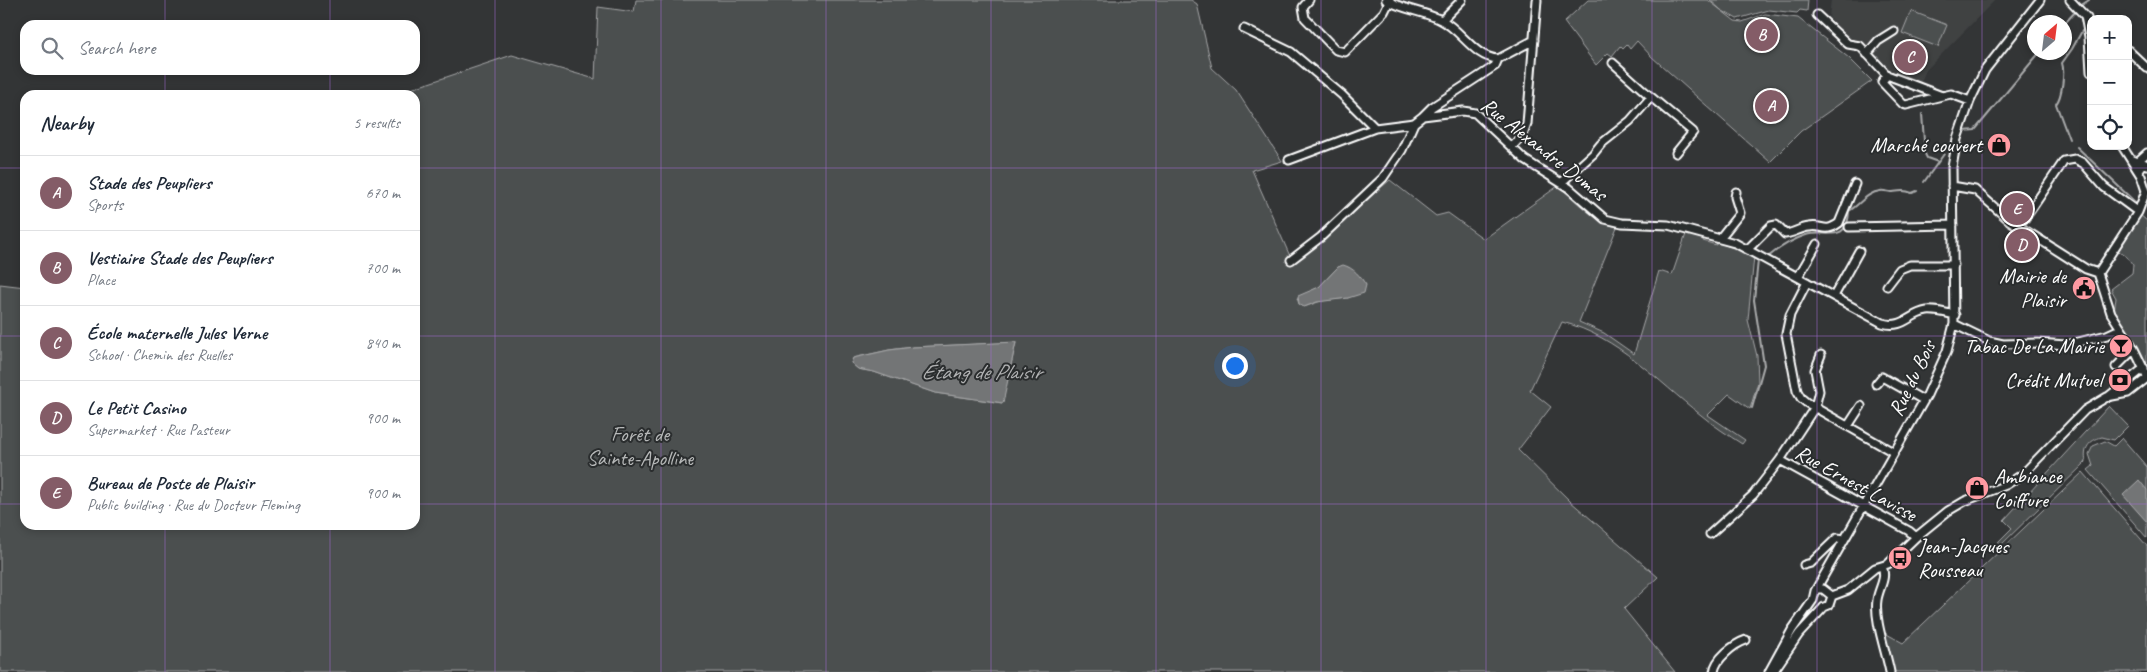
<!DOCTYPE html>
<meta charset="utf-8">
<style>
:root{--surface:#fff;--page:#f2f2f3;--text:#1f2937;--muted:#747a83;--line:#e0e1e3;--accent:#845c67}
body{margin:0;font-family:Caveat,sans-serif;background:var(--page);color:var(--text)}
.controls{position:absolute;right:15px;top:15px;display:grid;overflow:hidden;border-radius:10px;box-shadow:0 2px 8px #0003}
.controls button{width:45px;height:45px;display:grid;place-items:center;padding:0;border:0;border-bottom:1px solid var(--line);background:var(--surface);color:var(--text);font:25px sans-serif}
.compass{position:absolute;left:2027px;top:15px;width:45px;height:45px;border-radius:50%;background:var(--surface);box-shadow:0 2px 8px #0003;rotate:28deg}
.you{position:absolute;left:1234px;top:365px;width:18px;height:18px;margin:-12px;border:4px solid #fff;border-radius:50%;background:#1a73e8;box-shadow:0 0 0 8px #1a73e833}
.badge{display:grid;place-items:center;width:32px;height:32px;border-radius:50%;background:var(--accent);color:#fff;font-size:16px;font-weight:700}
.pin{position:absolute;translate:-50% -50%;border:2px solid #fff;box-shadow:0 1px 5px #0006}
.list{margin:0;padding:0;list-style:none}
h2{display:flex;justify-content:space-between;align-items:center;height:65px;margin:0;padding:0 20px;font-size:21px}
h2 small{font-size:16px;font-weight:400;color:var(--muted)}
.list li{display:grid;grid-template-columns:32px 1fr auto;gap:15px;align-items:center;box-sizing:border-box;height:75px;padding:0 20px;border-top:1px solid var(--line)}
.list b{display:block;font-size:19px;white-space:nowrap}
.list p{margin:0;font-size:16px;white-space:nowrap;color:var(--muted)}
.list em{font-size:16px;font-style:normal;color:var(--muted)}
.icon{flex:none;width:28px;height:28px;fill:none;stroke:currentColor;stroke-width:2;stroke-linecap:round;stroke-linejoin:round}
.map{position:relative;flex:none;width:2147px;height:672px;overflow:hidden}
.search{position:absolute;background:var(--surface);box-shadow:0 2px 8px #0003;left:20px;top:20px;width:400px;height:55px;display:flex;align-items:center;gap:12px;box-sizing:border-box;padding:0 18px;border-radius:15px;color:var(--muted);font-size:19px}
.panel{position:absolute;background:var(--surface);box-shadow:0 2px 8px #0003;left:20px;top:90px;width:400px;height:440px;border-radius:15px}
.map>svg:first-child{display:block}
</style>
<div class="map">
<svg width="2147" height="672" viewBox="0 0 2147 672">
<rect width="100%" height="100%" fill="#333536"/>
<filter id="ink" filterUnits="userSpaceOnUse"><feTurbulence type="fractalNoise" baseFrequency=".02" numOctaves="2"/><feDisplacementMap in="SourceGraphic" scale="10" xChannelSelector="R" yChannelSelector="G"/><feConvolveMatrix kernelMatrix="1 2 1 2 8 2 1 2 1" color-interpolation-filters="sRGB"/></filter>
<g filter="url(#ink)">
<path fill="#404243" d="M1831,0H1995L1926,70L1920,84L1890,72L1859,42L1850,40L1829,17Z"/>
<path fill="#4c4f50" stroke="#a6a7a8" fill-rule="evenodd" d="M636,0H1191L1197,4L1212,68L1236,90L1282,161L1252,170L1293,263L1390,180L1436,216L1448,213L1484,239L1558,186C1576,200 1594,222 1617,227L1579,322L1604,333L1634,354L1659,271L1672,275L1686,234L1704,238L1703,241L1716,245L1717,242L1754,256L1748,320L1757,356L1758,382L1750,409L1729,394L1708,415L1745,440L1742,444C1728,435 1714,426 1701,415C1657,381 1618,336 1562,322L1530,390L1551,407L1518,450L1570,501L1658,577L1624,609L1675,672H0V284L25,287V525H415V95H393L512,55L595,79L598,7L634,12ZM1338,267H1348L1360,277L1366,285L1348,298L1321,301L1304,307L1299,304L1297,298L1319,287ZM1001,343H1016L1002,403L935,393L874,372L858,369L851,363L853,358L889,350L913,347Z
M1588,0H1708L1735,21L1742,22L1765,14L1798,18L1849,58L1872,81L1801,131L1770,162L1652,57L1637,41L1630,49L1627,45L1623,49L1620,46L1612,56L1608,53L1596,65L1564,22Z
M1710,0H1808L1807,11L1800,10L1797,13L1769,10L1737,19L1721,10Z
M1911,11L1947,25L1938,47L1902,33Z
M2139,214L2147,221V363L2114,312L2116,298L2111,289L2132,273L2133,265L2127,257L2116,249Z
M2109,406L2128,426L2114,440L2102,437C2089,440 2083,449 2086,462L2001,545L1998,542L2012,528L2004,520Z
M2122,438L2147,467V538L2088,470L2093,466L2089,454L2093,446L2105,441L2114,446Z
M2083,472L2147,546V672H1893L1883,632L1903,643Z"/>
<path fill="#737576" stroke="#abacad" d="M1343,265C1354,268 1360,276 1366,285L1364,293L1348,298L1317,302L1304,307L1299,304L1298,296L1319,287L1338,267Z
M1016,342L1003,403L935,393L874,372L858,369L851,363L853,358L889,350L913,347Z
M2139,480L2147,490V522L2123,495Z"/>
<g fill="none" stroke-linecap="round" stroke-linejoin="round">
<path stroke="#abacad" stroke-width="2" d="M2080,6L2089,0
M2064,24L2076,11
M1922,114L1925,154L1927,158L1938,162
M1964,131L1975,130L2040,52
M2069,139L2056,104C2062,97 2065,72 2062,63L2072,49L2082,31
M2077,147L2137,204
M1924,182L1944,154
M1768,257C1780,247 1791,240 1806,235C1825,229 1848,245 1849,211C1859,205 1868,192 1880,191C1884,190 1888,192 1892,192C1900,191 1904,190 1912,193L1917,191
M1752,408L1764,365L1754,300L1758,260L1762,262L1763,261"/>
<g stroke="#fff" stroke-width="11">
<path id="minor" d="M1309,0L1303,7L1305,18L1336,50L1345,52L1384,12L1390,0
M1386,0C1404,10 1423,11 1441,20C1462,30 1473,57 1498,59
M2070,0L2087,18
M1817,15L1848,44L1860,46L1887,75
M2085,16L2089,37L2091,72
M1442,20L1462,0
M1244,29L1291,52L1342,95L1375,128
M2128,50L2147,68
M1867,54L1878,41L1894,31
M1498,59L1534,40
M1887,75L1942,96L1906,105L1903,104L1882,82Z
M1942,96L1951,94L1970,101
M1651,97L1693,132L1676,153
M1423,116L1432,107L1495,66L1498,59
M1512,147L1523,135L1527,124L1537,0
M1289,160L1375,128L1414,123L1423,116L1463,111L1475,113L1525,160L1569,188L1605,219L1622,223L1668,225L1735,243L1882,323C1905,329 1908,314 1927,311C1935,310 1946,313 1955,315
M2132,160L2137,162L2147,153
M2138,170L2143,163L2147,165
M1561,183L1593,154L1601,144L1630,121L1651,97L1613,63
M1952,186L1975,190L2009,220L2086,269L2098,273
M2018,225L2026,217L2064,161L2075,159L2083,163L2104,187L2138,212
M1849,227L1953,225
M1720,238L1740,213L1735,197L1736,192
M1748,249L1771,226L1776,225L1785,234C1794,233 1800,228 1809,227C1823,224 1824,234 1839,223L1855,184
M1291,260L1321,237L1383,178L1402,150L1414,123
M2098,273L2138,212L2146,191L2141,176L2122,146
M2098,273L2111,313L2134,349L2147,376
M1798,277L1817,244
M1807,282L1790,315L1786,334L1797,391L1801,398L1807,403L1893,452
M1887,286L1900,269L1910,265H1954
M1834,296L1859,251
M1954,324L1989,341L2003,344L2038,343L2066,345L2107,335L2120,329
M2116,367L2134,349
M1876,384L1882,377L1923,400
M2109,396L2144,368
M1848,426L1861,406
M1780,460L1909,531L1916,537
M1710,534L1753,495L1780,460L1815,407L1819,391L1815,370L1821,355
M1804,565L1811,563L1837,538L1844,539
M1882,566C1887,579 1879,587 1877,600C1874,620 1886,651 1890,672
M1817,589H1823L1832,596
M1832,596L1848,590L1875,568L1888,564L1916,537L1948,511L1965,501L2006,485L2023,474L2085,410L2107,397L2128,393L2147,378
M1714,672C1715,659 1734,644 1746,640
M1769,672L1792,630L1813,600L1815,591L1927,395L1947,351L1954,324L1952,167L1957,139L1970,101L1985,70L2040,0
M1773,672L1799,634L1824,607L1829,605L1832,596"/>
</g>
<use href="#minor" stroke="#2a2d2e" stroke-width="7"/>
</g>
</g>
<path fill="none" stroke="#a36bd2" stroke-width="1" stroke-opacity="0.55" d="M165,0V25M330,0V25M495,0V672M661,0V672M826,0V672M991,0V672M1156,0V672M1321,0V672M1486,0V672M1652,0V672M1817,0V672M1982,0V672M165,70V95M330,70V95M0,168H25M415,168H2147M0,336H25M415,336H2147M0,504H25M415,504H2147M165,525V672M330,525V672"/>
<defs>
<g id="shop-disc" transform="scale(1.25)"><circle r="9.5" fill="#ff9aa2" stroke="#2a2d2e"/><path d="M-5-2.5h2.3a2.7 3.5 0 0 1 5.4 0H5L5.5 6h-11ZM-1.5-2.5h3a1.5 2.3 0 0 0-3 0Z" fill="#111"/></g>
<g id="civic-disc" transform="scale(1.25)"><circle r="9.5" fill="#ff9aa2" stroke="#2a2d2e"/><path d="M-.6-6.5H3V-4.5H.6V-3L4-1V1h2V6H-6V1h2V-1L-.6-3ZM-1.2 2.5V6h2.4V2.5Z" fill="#111"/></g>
<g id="bar-disc" transform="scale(1.25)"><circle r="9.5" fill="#ff9aa2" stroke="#2a2d2e"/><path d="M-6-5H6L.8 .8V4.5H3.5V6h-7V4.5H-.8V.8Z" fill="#111"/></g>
<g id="bank-disc" transform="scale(1.25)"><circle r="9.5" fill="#ff9aa2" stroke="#2a2d2e"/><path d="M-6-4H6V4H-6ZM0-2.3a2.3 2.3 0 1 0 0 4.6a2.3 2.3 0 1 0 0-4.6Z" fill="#111"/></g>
<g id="bus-disc" transform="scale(1.25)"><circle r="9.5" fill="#ff9aa2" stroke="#2a2d2e"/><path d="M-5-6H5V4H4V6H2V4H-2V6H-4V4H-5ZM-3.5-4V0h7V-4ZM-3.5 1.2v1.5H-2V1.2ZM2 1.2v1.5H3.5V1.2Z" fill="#111"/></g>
</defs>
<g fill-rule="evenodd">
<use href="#shop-disc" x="1999" y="145"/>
<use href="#civic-disc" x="2084" y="288"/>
<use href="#bar-disc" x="2121" y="346"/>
<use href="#bank-disc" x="2120" y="380"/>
<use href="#shop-disc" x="1977" y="488"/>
<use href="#bus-disc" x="1900" y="558"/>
</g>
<g text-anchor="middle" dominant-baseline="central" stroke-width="4" stroke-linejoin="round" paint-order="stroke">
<g font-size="21" fill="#fff" stroke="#2a2d2e" text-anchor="end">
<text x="1982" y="145">Marché couvert</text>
<text x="2066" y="276">Mairie de<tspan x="2066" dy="24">Plaisir</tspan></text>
<text x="2104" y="346">Tabac De La Mairie</text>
<text x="2102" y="380">Crédit Mutuel</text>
<text x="1994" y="476" text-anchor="start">Ambiance<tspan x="1994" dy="24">Coiffure</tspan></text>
<text x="1918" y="546" text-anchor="start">Jean-Jacques<tspan x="1918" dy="24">Rousseau</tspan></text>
</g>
<g font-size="21" fill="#fff" stroke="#2a2d2e">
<text transform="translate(1544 149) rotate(38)">Rue Alexandre Dumas</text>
<text transform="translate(1912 378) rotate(-64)">Rue du Bois</text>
<text transform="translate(1856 483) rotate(29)">Rue Ernest Lavisse</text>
</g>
<g font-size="21" fill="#b7b9b9" stroke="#2a2d2e">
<text x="640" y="434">Forêt de<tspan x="640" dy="24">Sainte-Apolline</tspan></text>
</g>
<g font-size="22" font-style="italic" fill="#b2b3b4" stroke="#2a2d2e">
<text x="981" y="372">Étang de Plaisir</text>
</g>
</g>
</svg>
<div class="controls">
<button>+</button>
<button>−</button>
<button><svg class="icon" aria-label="locate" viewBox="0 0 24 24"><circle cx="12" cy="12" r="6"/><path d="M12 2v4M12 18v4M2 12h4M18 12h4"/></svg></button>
</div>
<svg class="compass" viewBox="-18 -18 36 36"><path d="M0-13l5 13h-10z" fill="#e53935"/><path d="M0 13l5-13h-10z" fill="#747a83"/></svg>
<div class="you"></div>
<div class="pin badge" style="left:1771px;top:106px">A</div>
<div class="pin badge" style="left:1762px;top:35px">B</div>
<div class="pin badge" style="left:1910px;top:57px">C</div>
<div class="pin badge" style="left:2022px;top:245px">D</div>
<div class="pin badge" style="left:2017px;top:209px">E</div>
<div class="search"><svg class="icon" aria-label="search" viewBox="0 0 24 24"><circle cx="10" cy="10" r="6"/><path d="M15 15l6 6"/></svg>Search here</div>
<section class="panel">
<h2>Nearby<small>5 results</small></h2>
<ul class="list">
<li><span class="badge">A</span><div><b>Stade des Peupliers</b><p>Sports</p></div><em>670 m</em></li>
<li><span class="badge">B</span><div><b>Vestiaire Stade des Peupliers</b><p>Place</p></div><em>700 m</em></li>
<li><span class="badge">C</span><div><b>École maternelle Jules Verne</b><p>School · Chemin des Ruelles</p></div><em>840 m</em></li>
<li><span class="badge">D</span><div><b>Le Petit Casino</b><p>Supermarket · Rue Pasteur</p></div><em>900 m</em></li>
<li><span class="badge">E</span><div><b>Bureau de Poste de Plaisir</b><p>Public building · Rue du Docteur Fleming</p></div><em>900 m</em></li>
</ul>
</section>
</div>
